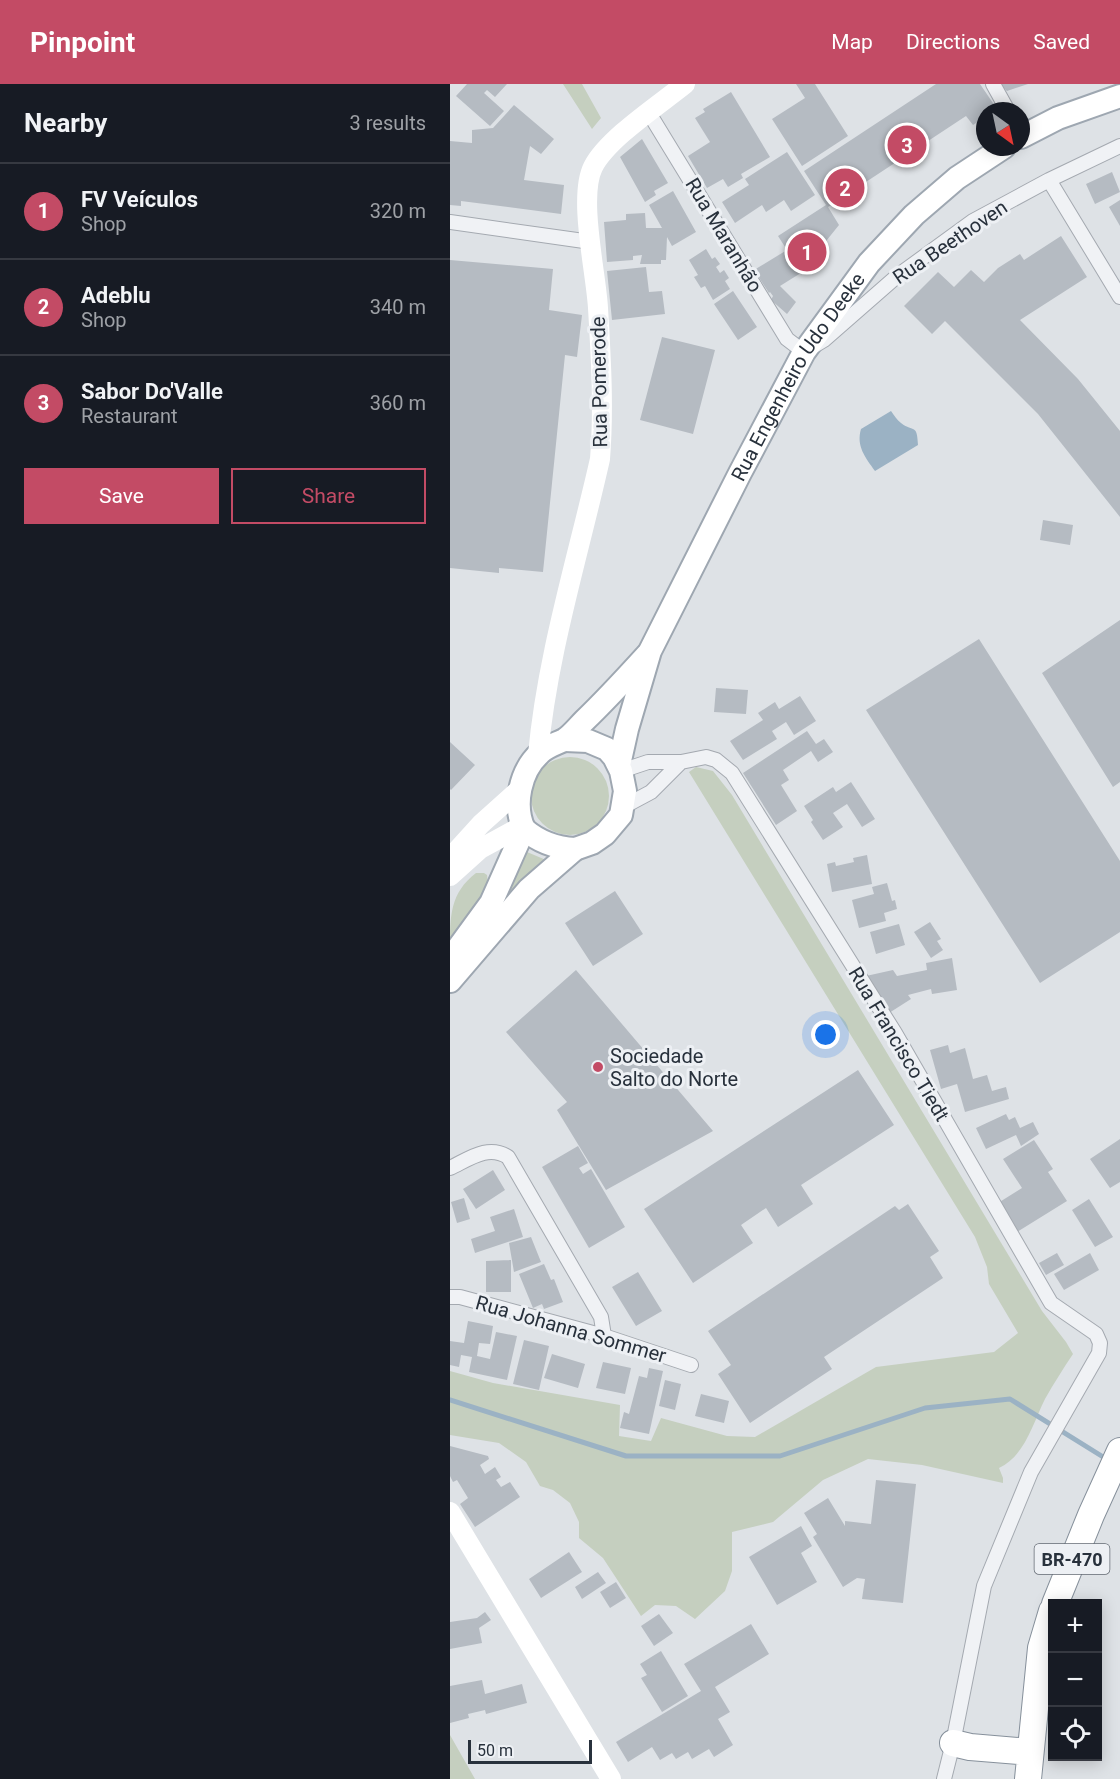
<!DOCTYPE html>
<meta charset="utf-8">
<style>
:root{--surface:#171b24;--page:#242831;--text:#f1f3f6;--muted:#9ea1a6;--line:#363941;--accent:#c34b65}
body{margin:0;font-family:Roboto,sans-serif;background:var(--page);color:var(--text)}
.controls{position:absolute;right:18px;bottom:18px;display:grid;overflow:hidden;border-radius:0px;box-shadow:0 3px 15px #0003}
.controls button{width:54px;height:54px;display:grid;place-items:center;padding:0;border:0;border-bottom:2px solid var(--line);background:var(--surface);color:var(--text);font:30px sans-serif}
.compass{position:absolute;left:526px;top:18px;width:54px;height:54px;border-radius:50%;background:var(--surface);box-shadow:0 3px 15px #0003;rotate:147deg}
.scale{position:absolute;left:18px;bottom:15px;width:124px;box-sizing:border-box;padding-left:6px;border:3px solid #28313c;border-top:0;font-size:16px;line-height:21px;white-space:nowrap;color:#28313c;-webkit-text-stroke:4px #edf0f4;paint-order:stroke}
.you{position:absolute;left:376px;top:951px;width:21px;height:21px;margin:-15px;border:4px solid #fff;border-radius:50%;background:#1a73e8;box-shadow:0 0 0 9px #1a73e833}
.badge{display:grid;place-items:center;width:39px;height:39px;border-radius:50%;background:var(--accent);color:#fff;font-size:20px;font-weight:700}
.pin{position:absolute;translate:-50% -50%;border:3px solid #fff;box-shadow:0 2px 6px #0006}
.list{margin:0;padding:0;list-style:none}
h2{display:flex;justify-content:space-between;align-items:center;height:78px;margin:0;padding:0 24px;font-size:26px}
h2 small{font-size:20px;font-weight:400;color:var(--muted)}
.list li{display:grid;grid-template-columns:39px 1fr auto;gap:18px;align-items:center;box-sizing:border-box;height:96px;padding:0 24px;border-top:2px solid var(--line)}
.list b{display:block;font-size:22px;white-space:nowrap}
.list p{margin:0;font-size:20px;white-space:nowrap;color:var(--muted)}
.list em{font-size:20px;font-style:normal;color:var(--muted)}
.actions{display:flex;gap:12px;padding:18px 24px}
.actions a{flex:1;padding:14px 0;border:2px solid var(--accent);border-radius:0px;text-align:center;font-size:21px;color:var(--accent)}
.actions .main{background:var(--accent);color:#fff}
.icon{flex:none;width:33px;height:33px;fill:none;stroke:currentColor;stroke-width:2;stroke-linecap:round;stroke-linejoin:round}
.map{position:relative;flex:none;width:670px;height:1695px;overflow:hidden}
header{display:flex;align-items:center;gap:36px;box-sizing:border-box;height:84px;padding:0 30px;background:var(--accent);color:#fff}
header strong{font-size:28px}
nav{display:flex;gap:33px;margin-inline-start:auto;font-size:21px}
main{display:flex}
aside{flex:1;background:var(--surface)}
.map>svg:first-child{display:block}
</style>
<header>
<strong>Pinpoint</strong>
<nav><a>Map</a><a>Directions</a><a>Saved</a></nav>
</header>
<main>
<aside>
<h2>Nearby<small>3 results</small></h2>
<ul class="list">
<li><span class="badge">1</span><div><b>FV Veículos</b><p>Shop</p></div><em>320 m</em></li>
<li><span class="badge">2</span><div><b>Adeblu</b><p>Shop</p></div><em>340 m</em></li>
<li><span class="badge">3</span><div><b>Sabor Do'Valle</b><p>Restaurant</p></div><em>360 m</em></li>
</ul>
<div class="actions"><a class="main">Save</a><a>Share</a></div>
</aside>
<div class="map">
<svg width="670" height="1695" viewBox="0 0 670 1695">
<rect width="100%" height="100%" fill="#dee2e6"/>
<path fill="#c5cfbf" d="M113,0H132L151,34L142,45Z
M81 712a39 39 0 1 1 78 0a39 39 0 1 1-78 0Z
M246,683L263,687L282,711L592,1227L616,1258L623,1270C613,1285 604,1299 595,1315C583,1339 575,1372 549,1384L553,1394V1399L472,1381L418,1375L373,1396L323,1438L282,1448V1487L275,1507L245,1535L226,1522L205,1521L191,1532L153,1474L129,1454V1438L120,1419L103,1406L90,1402L76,1378L49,1359L0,1351V1287L43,1299L170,1321L169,1352L201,1357L211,1334L277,1352L305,1353L426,1283L544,1268L568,1249L539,1200L537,1183L525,1153L239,688Z
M77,768L96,776L62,809L60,807Z
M26,789H34L37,791C41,811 11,846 0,864C0,832 0,809 26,789Z
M0,1651L25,1695H0Z"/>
<path fill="#9bb2c4" d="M441,327C444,331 447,336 451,339C464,349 467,339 468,361L425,387C415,373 406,362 411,345Z"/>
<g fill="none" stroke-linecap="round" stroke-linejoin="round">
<path stroke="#9bb2c4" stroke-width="5" d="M0,1316L176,1372H330L475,1324L560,1315L658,1376"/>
</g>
<path fill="#b5bbc2" d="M17,0H57L45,13L37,6L34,9L54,27L40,42L6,12Z
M346,0H365L398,52L352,82L322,35L355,14Z
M486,0H530L547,25L535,27V33L523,41L516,32L378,123L389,141L356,182L344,162L339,164L354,187L330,202L346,218L337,230L321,216L323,212L320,208L319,209L304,186L337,166L328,152L376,121L354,87Z
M549,0H578L557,7Z
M281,8L320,73L291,90L293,94L278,103L273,95L257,104L238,72L260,58L245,34L255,28L253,25Z
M64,21L104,55L91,70L80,62L74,96L114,101L111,130L11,117V122L0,121V57L22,59V46L43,44Z
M192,55L218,99L204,107L206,111L195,118L170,73Z
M337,68L365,111L341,127L334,116L316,128L312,121L285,139L272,118L299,101L295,95Z
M662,88L670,108L645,120L636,100Z
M223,107L246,148L222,162L217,153L216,176H211V180H190L192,171L183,172V176L157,178L154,138L176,136V130L195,129L196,144H212L199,121Z
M670,116V142L659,123Z
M611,152L637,193L570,236L628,295L670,347V433L588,330L495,237L482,250L454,222L488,188L504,203L521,186L534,198L548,184L570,170L574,176Z
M256,165L262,175L265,173L270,180L266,183L270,189L274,186L279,194L275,197L280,205L263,216L255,202L251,204L244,193L248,191L239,176Z
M0,176L103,185L99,226L132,231L127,273L115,271L93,488L49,484V489L0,484Z
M196,183L199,208L212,207L215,230L162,236L157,187Z
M283,207L307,243L288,256L264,220Z
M212,253L265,266L243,350L190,336Z
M593,436L623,441L620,461L590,456Z
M670,536V698L663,703L592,589Z
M529,555L670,777V848L590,899L416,626Z
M266,604L298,606L296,630L264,628Z
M350,612L366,637L344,651L336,638L322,647L327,655L293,676L280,657L313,636L308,629L325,618L329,625Z
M357,647L366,660L374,655L383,668L368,678L361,667L333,686L339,696L331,701L347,727L326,741L293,689Z
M0,658L25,681L1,706L0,705Z
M401,698L425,735L412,743L397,720L383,729L393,743L373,756L361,738L363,736L354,722L383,703L386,708Z
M417,771L422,800L382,808L377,780L385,778L386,782L404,778L403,774Z
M437,799L442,817L445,816L447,825L434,829L436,837L409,844L402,816L424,810L422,803Z
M165,807L193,850L143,882L115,839Z
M480,838L491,855L487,857L493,866L481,874L464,848Z
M449,840L455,861L426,870L420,848Z
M502,874L507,906L482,910L481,905L458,911L461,915L439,929L416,892L443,886L447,892L477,886L476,879Z
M126,886L263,1047L156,1106L107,1026L117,1018L56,948Z
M498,961L500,969L515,964L523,995L537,991L542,1007L556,1003L559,1015L515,1028L507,1000L491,1005L480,966Z
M408,986L444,1041L351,1101L363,1120L328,1143L316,1124L291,1141L303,1159L243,1199L194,1125Z
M556,1030L559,1036L565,1033L570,1044L583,1038L589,1050L571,1062L566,1051L536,1065L526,1044Z
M670,1055V1098L660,1104L640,1075Z
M584,1056L603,1085L598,1088L617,1117L567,1148L548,1119L572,1104L553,1075Z
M128,1062L138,1079L129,1084L133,1090L141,1085L175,1143L139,1164L92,1083Z
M43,1086L55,1106L26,1125L13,1105Z
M14,1114L20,1135L7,1139L1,1118Z
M639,1115L663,1153L645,1163L622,1126Z
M458,1120L489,1167L480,1173L493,1194L374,1273L382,1285L300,1339L268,1290L281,1281L258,1247L445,1122L449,1126Z
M64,1125L73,1153L25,1169L21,1155L45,1147L40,1133Z
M81,1153L91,1178L64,1188L59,1159Z
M607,1169L614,1181L596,1191L589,1179Z
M640,1169L649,1186L614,1206L604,1190Z
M61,1176V1208H36V1177Z
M94,1180L101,1196L104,1195L113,1218L94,1225L92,1220L83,1224L69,1190Z
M188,1188L212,1227L186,1242L162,1203Z
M18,1237L43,1242L40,1260L29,1259L27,1272L40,1275L46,1248L67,1252L57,1296L19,1288L22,1273L11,1271L9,1283L0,1281V1257L14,1259Z
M74,1256L99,1262L89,1306L63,1300Z
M102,1270L135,1280L128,1304L94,1294Z
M153,1278L181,1284L175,1310L146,1304Z
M199,1284L213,1287L199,1350L170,1344L174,1328L179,1330L189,1292L197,1294Z
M215,1296L231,1300L225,1326L209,1322Z
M251,1310L279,1317L274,1339L245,1332Z
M0,1362L38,1372L39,1375L30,1381L35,1390L45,1383L51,1393L46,1396L51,1403L60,1398L70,1413L25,1443L10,1420L18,1414L7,1396L3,1398L0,1392Z
M426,1396L466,1400L453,1519L412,1515L415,1495L407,1494L393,1503L363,1453L367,1450L354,1429L378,1414L395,1442V1437L421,1440Z
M351,1442L362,1462L351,1469L367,1498L327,1521L299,1473Z
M119,1468L132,1488L91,1514L79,1495Z
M148,1488L156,1499L132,1515L125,1503Z
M166,1498L176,1514L160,1524L150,1508Z
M35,1528L41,1536L29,1544L32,1559L0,1565V1538L27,1534Z
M209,1530L223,1549L204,1562L191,1542Z
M301,1540L319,1570L265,1603L280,1628L268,1635L283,1661L264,1673L259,1665L242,1675L238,1668L226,1675L222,1669L210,1676L202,1663L178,1678L166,1658L251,1607L234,1580Z
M211,1567L238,1612L212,1628L191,1594L197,1591L190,1580Z
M32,1596L35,1610L72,1600L77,1619L36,1630L35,1626L18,1630L19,1634L0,1639V1602Z"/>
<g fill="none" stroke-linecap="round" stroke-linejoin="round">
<g stroke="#a4a9b0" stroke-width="16">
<path id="street" d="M543,0L558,27
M199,29L337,255L354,268L374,256L446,193L523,137L599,96L670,62
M599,96L670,213
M0,138L141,158
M171,687L198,678H231L256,673L266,676L282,689L445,949L601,1219L646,1250L650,1259L649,1269L581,1388L534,1502L503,1659L494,1695
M173,723L201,708L231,678
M0,1084C19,1075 38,1060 58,1073L151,1233L154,1252
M0,1213H10L154,1252L241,1281"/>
</g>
<g stroke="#9ea7b1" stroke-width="26">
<g id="primary">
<path d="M571,53L608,34L670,12"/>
<path id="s1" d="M169,681L177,645L200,567L290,389L354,268L419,179L464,131L507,94L554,63"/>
<path d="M74,745C89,758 105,764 125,765"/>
<path d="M0,875L41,819L74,745C63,721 70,687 90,669C97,662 106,660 114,656C121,652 128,643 134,637C156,616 177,593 197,571"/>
<path d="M0,897L79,805L125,765L142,759L155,750L171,731L175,707L171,687L164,673L157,665L138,657L115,656"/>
</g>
</g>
<g stroke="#86909b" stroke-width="28">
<path id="highway" d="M605,1520L641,1431L670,1367
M503,1659L520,1663L580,1668
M578,1695L591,1564L602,1527"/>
</g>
<use href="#street" stroke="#f0f2f5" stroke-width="14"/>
<path stroke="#fff" stroke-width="20" d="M88,671C97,571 128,473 150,375C154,325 151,274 148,224C146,188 128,113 143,83C157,55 209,21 235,0
M0,774L31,740L70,705
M0,792L30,765L72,742
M0,1428L161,1695"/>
<use href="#primary" stroke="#fff" stroke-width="22"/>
<use href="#highway" stroke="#fff" stroke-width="26"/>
</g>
<circle fill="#c34b65" stroke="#edf0f4" stroke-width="2" cx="148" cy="983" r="6"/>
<g text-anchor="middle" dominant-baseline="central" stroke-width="6" stroke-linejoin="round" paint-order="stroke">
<rect fill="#edf0f4" stroke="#636a73" stroke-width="1.5" x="584.5" y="1460" width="75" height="30" rx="4.5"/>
<g font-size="18" font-weight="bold" fill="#28313c">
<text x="622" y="1475">BR-470</text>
</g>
<g font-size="20" fill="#28313c" stroke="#edf0f4">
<text transform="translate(274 151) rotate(59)">Rua Maranhão</text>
<text transform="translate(500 158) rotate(-34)">Rua Beethoven</text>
<text stroke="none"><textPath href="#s1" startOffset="430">Rua Engenheiro Udo Deeke</textPath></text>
<text transform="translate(149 298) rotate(-91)">Rua Pomerode</text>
<text transform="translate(449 960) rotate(59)">Rua Francisco Tiedt</text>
<text transform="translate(121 1245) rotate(16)">Rua Johanna Sommer</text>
</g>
<g font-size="20" fill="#28313c" stroke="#edf0f4" text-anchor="start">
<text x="160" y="972">Sociedade<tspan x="160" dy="23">Salto do Norte</tspan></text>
</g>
</g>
</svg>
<div class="controls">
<button>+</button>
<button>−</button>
<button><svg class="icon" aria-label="locate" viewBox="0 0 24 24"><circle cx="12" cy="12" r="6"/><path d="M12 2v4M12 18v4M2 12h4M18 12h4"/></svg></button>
</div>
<svg class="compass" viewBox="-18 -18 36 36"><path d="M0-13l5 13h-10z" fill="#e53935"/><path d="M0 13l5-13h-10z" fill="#9ea1a6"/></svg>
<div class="scale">50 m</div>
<div class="you"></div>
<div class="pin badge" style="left:357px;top:168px">1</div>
<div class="pin badge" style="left:395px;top:104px">2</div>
<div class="pin badge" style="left:457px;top:61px">3</div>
</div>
</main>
